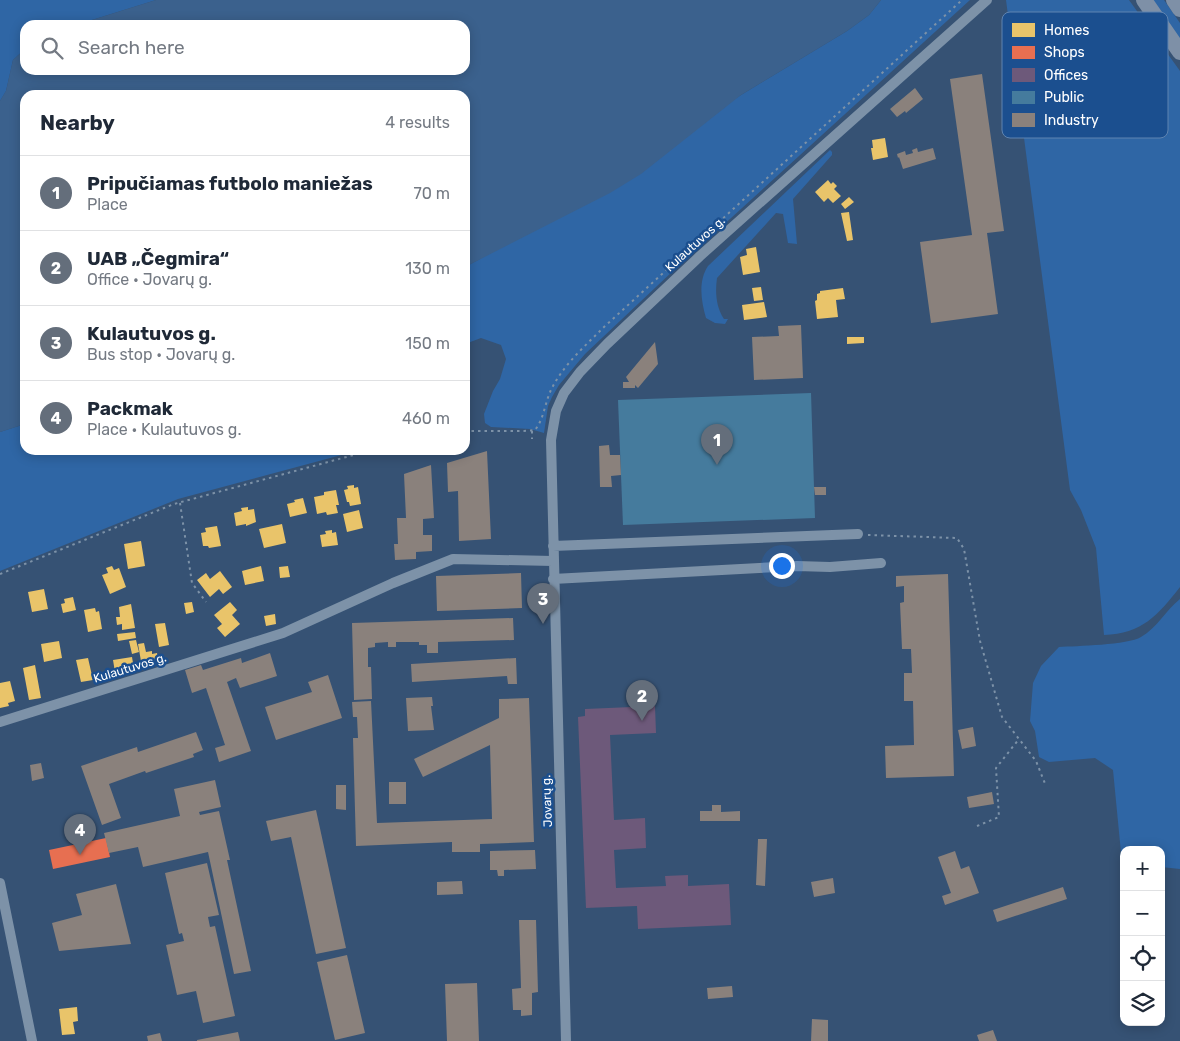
<!DOCTYPE html>
<meta charset="utf-8">
<style>
:root{--surface:#fff;--page:#f6f6f7;--text:#1f2937;--muted:#747a83;--line:#e0e1e3;--accent:#646e7b}
body{margin:0;font-family:Rubik,sans-serif;background:var(--page);color:var(--text)}
.controls{position:absolute;right:15px;bottom:15px;display:grid;overflow:hidden;border-radius:10px;box-shadow:0 2px 12px #0003}
.controls button{width:45px;height:45px;display:grid;place-items:center;padding:0;border:0;border-bottom:1px solid var(--line);background:var(--surface);color:var(--text);font:25px sans-serif}
.you{position:absolute;left:781px;top:565px;width:18px;height:18px;margin:-12px;border:4px solid #fff;border-radius:50%;background:#1a73e8;box-shadow:0 0 0 8px #1a73e833}
.badge{display:grid;place-items:center;width:32px;height:32px;border-radius:50%;background:var(--accent);color:#fff;font-size:16px;font-weight:700}
.pin{position:absolute;translate:-50% -41px;filter:drop-shadow(0 1px 2px #0008)}
.pin::after{content:'';position:absolute;top:26px;width:18px;height:15px;background:inherit;clip-path:polygon(0 0,100% 0,50% 100%)}
.list{margin:0;padding:0;list-style:none}
h2{display:flex;justify-content:space-between;align-items:center;height:65px;margin:0;padding:0 20px;font-size:21px}
h2 small{font-size:16px;font-weight:400;color:var(--muted)}
.list li{display:grid;grid-template-columns:32px 1fr auto;gap:15px;align-items:center;box-sizing:border-box;height:75px;padding:0 20px;border-top:1px solid var(--line)}
.list b{display:block;font-size:19px;white-space:nowrap}
.list p{margin:0;font-size:16px;white-space:nowrap;color:var(--muted)}
.list em{font-size:16px;font-style:normal;color:var(--muted)}
.icon{flex:none;width:28px;height:28px;fill:none;stroke:currentColor;stroke-width:2;stroke-linecap:round;stroke-linejoin:round}
.map{position:relative;flex:none;width:1180px;height:1041px;overflow:hidden}
.search{position:absolute;background:var(--surface);box-shadow:0 2px 12px #0003;left:20px;top:20px;width:450px;height:55px;display:flex;align-items:center;gap:12px;box-sizing:border-box;padding:0 18px;border-radius:15px;color:var(--muted);font-size:19px}
.panel{position:absolute;background:var(--surface);box-shadow:0 2px 12px #0003;left:20px;top:90px;width:450px;height:365px;border-radius:15px}
.map>svg:first-child{display:block}
</style>
<div class="map">
<svg width="1180" height="1041" viewBox="0 0 1180 1041">
<rect width="100%" height="100%" fill="#365274"/>
<path fill="#2f66a5" d="M0,0H156L76,25H25V49L13,60L6,91L0,101Z
M881,0H970L674,270L585,354L559,385L552,397L548,406L544,433L530,429L491,427L485,423L484,414L493,391L500,379L506,359L501,345L481,338L465,344V267L480,259L741,95L847,31L869,15Z
M1006,0H1129L1180,71V587C1158,615 1142,634 1104,635L1096,548L1081,510L1070,490Z
M1153,0H1164L1180,23V40Z
M830,150L832,152V155L793,199L797,244L788,243L783,214L776,213L717,278C715,292 716,307 724,319H728L725,324L715,323L706,318C701,301 698,281 708,266Z
M25,424V450H360L178,499L0,571V432Z
M1180,599V869L1161,867V850H1124V863H1122L1113,770L1095,758L1049,762L1039,757L1035,731L1030,721L1033,683L1041,666L1059,647C1076,646 1128,645 1141,637C1157,628 1166,610 1180,599Z"/>
<path fill="#3b618d" d="M156,0H881L869,15L847,31L741,95L641,174L610,193L465,267V95H25V424L0,432V101L6,91L13,60L25,49V70H465V25H76Z"/>
<path fill="#e9c46a" d="M885,138L888,157L873,160L871,148H873L872,140Z
M828,180L831,184L833,182L837,186L834,189L841,196L833,203L828,198L824,202L815,192Z
M849,197L854,202L845,209L841,204Z
M849,212L853,240L847,241L841,213Z
M756,247L760,272L743,275L740,257L747,255L746,249Z
M761,287L763,300L754,301L752,288Z
M843,288L845,299L836,300L838,317L817,319L815,301L817,300V294L820,293V291Z
M764,302L767,317L744,320L742,305Z
M847,337H864V343L847,344Z
M354,485V488L358,487L361,504L350,506L349,502H347L344,490L348,489L347,486Z
M336,490L339,505H336L338,513L327,515L326,512L317,514L314,497L324,495V492Z
M303,498L307,513L290,517L287,504L295,502L294,500Z
M248,507V510L254,509L256,522L246,526V524L236,526L234,513L242,511L241,508Z
M359,510L363,528L347,532L343,514Z
M282,524L286,543L264,548L259,529Z
M217,526L221,546L209,548L208,546H203L201,533L206,532L205,528Z
M332,530V533L336,532L338,545L322,547L320,535L326,534L325,531Z
M141,541L145,566L128,569L124,544Z
M112,566L114,570L119,568L126,587L110,594L102,575L108,573L106,568Z
M261,566L264,581L245,585L242,571Z
M288,566L290,577L280,578L279,567Z
M220,571L232,587L223,594L219,589L210,597L197,580L206,573L210,579Z
M44,589L48,609L32,612L28,592Z
M73,597L76,610L63,613L61,604L65,603L64,599Z
M192,602L194,612L186,614L184,603Z
M230,602L237,610L232,615L240,624L225,637L217,628L222,624L214,615Z
M131,604L135,628L122,630V624L117,625L116,617H120L119,607Z
M95,608L96,612L99,611L102,629L88,632L84,610Z
M275,614L276,624L266,626L264,616Z
M165,623L169,645L159,647L155,624Z
M135,632L136,638L118,641L117,634Z
M136,640L139,652L132,654L129,641Z
M59,641L62,658L44,662L41,644Z
M144,643L146,652L152,651V654L157,653L159,664L142,667L138,644Z
M132,657L134,669L115,672L113,660Z
M88,658L93,680L81,682L76,660Z
M35,665L41,698L29,700L23,668Z
M10,681L15,701L8,703L9,706L0,708V683Z
M77,1007L78,1021L73,1022L75,1034L62,1035L59,1009Z"/>
<path fill="#e76f51" d="M106,838L110,857L53,869L49,850Z"/>
<path fill="#6d597a" d="M655,706L656,733L610,735L614,820L645,818L646,848L614,850L616,888L666,886L665,876L688,875V886L729,884L731,925L638,929L637,906L586,908L578,717L585,716V709Z"/>
<path fill="#457b9d" d="M811,393L815,518L623,525L618,400Z"/>
<path fill="#8a817c" d="M982,74L1004,231L987,233L998,314L931,323L920,242L972,235L950,79Z
M915,88L923,99L906,113L905,111L897,117L890,109Z
M917,148L918,152L933,148L936,159L903,169L899,157L898,158L897,154L905,151L906,155L913,153L912,150Z
M801,325L803,378L754,380L752,337L779,336L778,326Z
M655,342L658,364L638,388L635,385V388H623V382H629L626,377Z
M609,445L610,455H620L621,475L611,476L612,487H600L599,446Z
M487,451L491,539L459,541L458,491L448,492L447,463Z
M431,465L434,518L423,519V535H432V551L416,552V559L395,560L394,544H398L397,518H406L404,474Z
M814,487H826V495H815Z
M521,573L522,608L437,611L436,576Z
M948,574L954,776L886,778L885,746L914,745L913,701H904V673H912L911,649H902L900,603L904,602V586L896,587V576Z
M513,618L514,640L438,642V653H427V645H419V642H396V647H388V642L375,643V647L368,648V667H371L372,699L354,700L352,623Z
M270,653L277,676L240,688L236,678L227,682L251,751L219,762L215,748L225,745L206,688L192,693L185,670L201,665L203,670L241,658L242,663Z
M516,658L517,684H508L507,676L412,682L411,664Z
M328,675L342,718L276,740L265,707L312,692L308,682Z
M432,697L433,706H431L434,730L408,731L406,698Z
M529,698L534,842L480,844V852H452V842L356,846L353,738H358L357,717H353L352,702L371,701L377,823L492,819L490,745L423,777L414,759L499,718V699Z
M973,727L976,746L962,749L958,730Z
M196,732L203,750L193,754L194,757L146,773L145,771L109,784L121,818L102,825L81,766L137,747L138,752Z
M41,763L44,778L32,781L30,765Z
M215,780L221,807L199,812L200,815L219,811L230,860H227L251,971L234,974L208,852L143,867L138,847L109,853L104,833L180,816L174,789Z
M389,782H406V804H389Z
M336,785H346V810L336,809Z
M992,792L994,804L969,808L967,797Z
M712,805H721V812L740,811V821H700V811H712Z
M316,810L346,948L316,954L291,837L271,841L266,821Z
M758,839H767L765,886L756,885Z
M535,850L536,869L504,870V876H498L497,870H490V851Z
M955,851L961,869L969,866L979,893L945,905L942,896L951,893L938,857Z
M207,863L219,915L208,917L210,927L215,926L235,1016L203,1023L196,991L177,995L166,945L184,941L182,933L179,934L165,873Z
M833,878L835,893L814,897L811,882Z
M462,881L463,894L437,895V882Z
M116,884L131,944L59,951L52,923L82,915L76,894Z
M1063,887L1067,899L997,922L993,910Z
M519,920H536L538,992L532,993V1015L521,1016V1010H513L512,989L521,988Z
M347,955L365,1033L335,1040L317,962Z
M477,983L479,1041H447L445,984Z
M732,986L733,997L708,999L707,988Z
M812,1019L828,1020V1041H811Z
M993,1030L997,1041H979L977,1035Z
M238,1032L240,1041H197V1040Z
M160,1033L162,1041H148L147,1036Z"/>
<g fill="none" stroke-linecap="round" stroke-linejoin="round">
<path stroke="#7d92a8" stroke-width="2" stroke-dasharray="2.5 4" stroke-linecap="butt" d="M465,431H524L535,430C544,419 545,402 551,390C563,365 585,346 604,327L962,0
M532,431V439
M180,503L192,583L206,602
M868,535L957,538L964,549L980,641L1002,717L1036,761L1046,786
M0,574L174,504L372,450
M977,826L999,817L996,768L1019,739"/>
<path stroke="#7d92a8" stroke-width="10" d="M553,546L858,534
M553,579L797,566L830,567L881,563
M0,722L283,633L393,583L453,559L553,561
M0,883L32,1041
M566,1041L551,440L556,411L564,393L580,372L607,344L700,256L987,0"/>
<path stroke="#7e90a7" stroke-width="16" d="M1144,0L1180,52
M1174,0L1180,9"/>
</g>
<g text-anchor="middle" dominant-baseline="central" stroke-width="5" stroke-linejoin="round" paint-order="stroke">
<g font-size="12" fill="#fff" stroke="#1b4f8f">
<text transform="translate(695 244) rotate(-42)">Kulautuvos g.</text>
<text transform="translate(130 668) rotate(-17)">Kulautuvos g.</text>
<text transform="translate(547 801) rotate(-92)">Jovarų g.</text>
</g>
</g>
<rect x="1002" y="12" width="166" height="126" rx="8" fill="#1b4f8f" stroke="#5f84b1" stroke-width="1"/>
<rect x="1012" y="23" width="23" height="14" fill="#e9c46a"/>
<rect x="1012" y="46" width="23" height="13" fill="#e76f51"/>
<rect x="1012" y="68" width="23" height="14" fill="#6d597a"/>
<rect x="1012" y="91" width="23" height="13" fill="#457b9d"/>
<rect x="1012" y="113" width="23" height="14" fill="#8a817c"/>
<g font-size="14" fill="#fff">
<text x="1044" y="35">Homes</text>
<text x="1044" y="57">Shops</text>
<text x="1044" y="80">Offices</text>
<text x="1044" y="102">Public</text>
<text x="1044" y="125">Industry</text>
</g>
</svg>
<div class="controls">
<button>+</button>
<button>−</button>
<button><svg class="icon" aria-label="locate" viewBox="0 0 24 24"><circle cx="12" cy="12" r="6"/><path d="M12 2v4M12 18v4M2 12h4M18 12h4"/></svg></button>
<button><svg class="icon" aria-label="layers" viewBox="0 0 24 24"><path d="M12 4l9 5-9 5-9-5zM3 14l9 5 9-5"/></svg></button>
</div>
<div class="you"></div>
<div class="pin badge" style="left:717px;top:465px">1</div>
<div class="pin badge" style="left:642px;top:721px">2</div>
<div class="pin badge" style="left:543px;top:624px">3</div>
<div class="pin badge" style="left:80px;top:855px">4</div>
<div class="search"><svg class="icon" aria-label="search" viewBox="0 0 24 24"><circle cx="10" cy="10" r="6"/><path d="M15 15l6 6"/></svg>Search here</div>
<section class="panel">
<h2>Nearby<small>4 results</small></h2>
<ul class="list">
<li><span class="badge">1</span><div><b>Pripučiamas futbolo maniežas</b><p>Place</p></div><em>70 m</em></li>
<li><span class="badge">2</span><div><b>UAB „Čegmira“</b><p>Office · Jovarų g.</p></div><em>130 m</em></li>
<li><span class="badge">3</span><div><b>Kulautuvos g.</b><p>Bus stop · Jovarų g.</p></div><em>150 m</em></li>
<li><span class="badge">4</span><div><b>Packmak</b><p>Place · Kulautuvos g.</p></div><em>460 m</em></li>
</ul>
</section>
</div>
